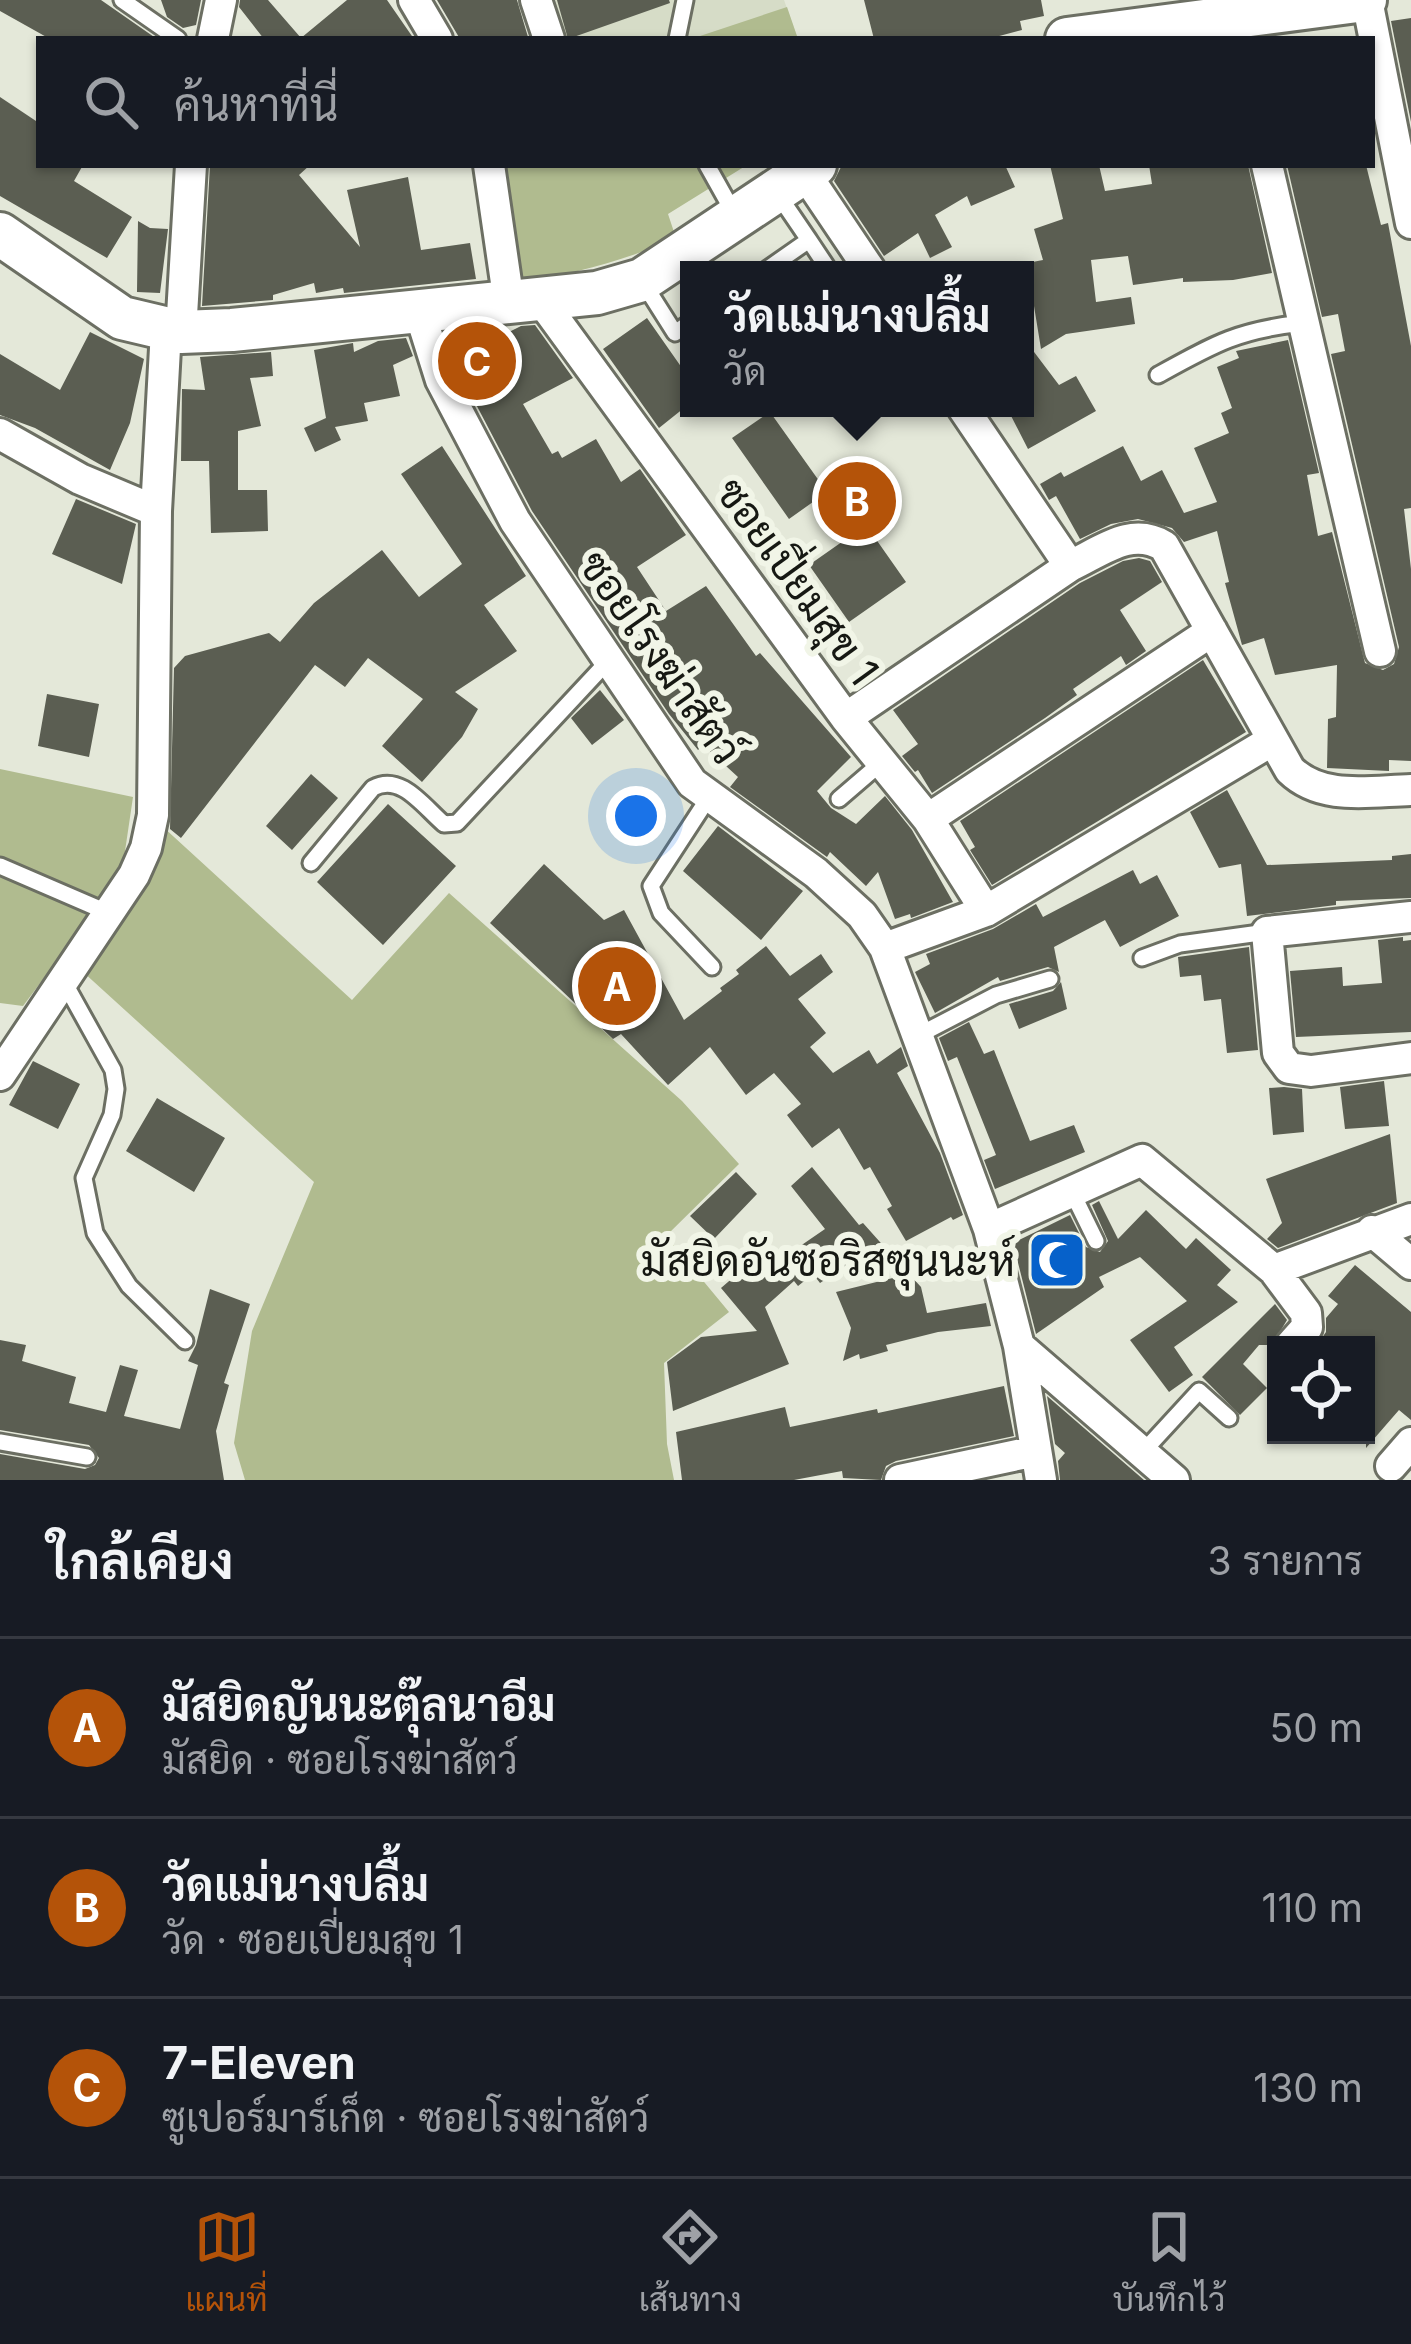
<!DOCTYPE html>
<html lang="th">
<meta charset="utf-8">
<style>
:root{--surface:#171b24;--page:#20242c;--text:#f1f3f6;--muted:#9ea1a6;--line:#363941;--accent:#b45309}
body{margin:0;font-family:Inter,Sarabun,sans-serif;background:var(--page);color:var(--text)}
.controls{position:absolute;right:36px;bottom:36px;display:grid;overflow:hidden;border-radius:0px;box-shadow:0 3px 9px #0004}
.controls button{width:108px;height:108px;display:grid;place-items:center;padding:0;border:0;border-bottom:3px solid var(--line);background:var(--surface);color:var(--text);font:60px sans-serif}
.you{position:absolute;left:636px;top:816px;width:42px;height:42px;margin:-30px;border:9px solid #fff;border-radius:50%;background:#1a73e8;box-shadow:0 0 0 18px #1a73e833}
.badge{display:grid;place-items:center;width:78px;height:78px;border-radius:50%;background:var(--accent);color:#fff;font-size:39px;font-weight:700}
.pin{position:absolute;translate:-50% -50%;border:6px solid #fff;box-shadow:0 3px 12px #0006}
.popup{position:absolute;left:680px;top:261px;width:354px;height:156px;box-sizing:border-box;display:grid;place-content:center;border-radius:0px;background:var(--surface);filter:drop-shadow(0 3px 9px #0005);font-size:39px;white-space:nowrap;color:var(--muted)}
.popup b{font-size:45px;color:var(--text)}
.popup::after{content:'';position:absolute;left:50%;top:100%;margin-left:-24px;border:24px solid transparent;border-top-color:var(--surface)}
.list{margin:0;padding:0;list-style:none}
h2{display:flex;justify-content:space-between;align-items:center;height:156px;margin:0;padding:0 48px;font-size:51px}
h2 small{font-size:39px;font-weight:400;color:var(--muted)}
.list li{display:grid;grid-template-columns:78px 1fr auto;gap:36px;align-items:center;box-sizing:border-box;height:180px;padding:0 48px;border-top:3px solid var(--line)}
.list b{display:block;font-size:45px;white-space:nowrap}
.list p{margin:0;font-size:39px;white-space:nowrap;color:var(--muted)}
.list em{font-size:39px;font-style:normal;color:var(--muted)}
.icon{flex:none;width:66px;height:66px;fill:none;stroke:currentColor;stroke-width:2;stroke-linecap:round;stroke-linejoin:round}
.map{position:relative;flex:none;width:1411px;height:1480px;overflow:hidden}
.search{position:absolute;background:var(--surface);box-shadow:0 3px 9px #0004;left:36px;right:36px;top:36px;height:132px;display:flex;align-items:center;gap:30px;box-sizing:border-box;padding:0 42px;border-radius:0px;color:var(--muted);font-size:45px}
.sheet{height:696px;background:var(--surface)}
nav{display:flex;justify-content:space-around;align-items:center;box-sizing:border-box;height:168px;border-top:3px solid var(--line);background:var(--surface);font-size:33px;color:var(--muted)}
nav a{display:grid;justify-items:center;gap:6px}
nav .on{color:var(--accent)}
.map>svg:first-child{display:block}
</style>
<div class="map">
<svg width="1411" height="1480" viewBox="0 0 1411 1480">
<rect width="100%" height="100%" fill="#e4e8d9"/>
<path fill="#d6dcc7" d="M545,0H784L798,39H560Z"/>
<path fill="#b0bb8f" d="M787,7L798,39H691Z
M498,165H747L668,214L676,238C624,261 574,274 517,283Z
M0,769L133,797L124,858L77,934L23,1006L0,1003Z
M162,826L352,1000L449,893L682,1101L739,1164L666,1236L729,1312L664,1363L667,1444L674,1480H245L234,1443L252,1331L314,1182L82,971Z"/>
<path fill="#5b5e52" d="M0,0H101L157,39H50L0,11Z
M161,0H201L196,25L183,28L167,17Z
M240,0H268L301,38L347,0H387L414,39H264L239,7Z
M437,0H517L528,37L460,39Z
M557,0H669L670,3L568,39Z
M864,0H1041L1044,16L1020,21L1022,30L988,39H874Z
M1411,18V122L1391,21Z
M0,97L39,123V165H83L74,181L132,217L107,258L0,196Z
M210,165H310L299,175L360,247L347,190L408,177L421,250L470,243L476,279L344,293L343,288L316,293L314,283L273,295V300L202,306Z
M842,165H1005L1015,187L971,206L967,196L935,215L952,247L930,258L918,233L884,256L834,181Z
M1050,165H1099L1105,191L1152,184L1149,165H1248L1272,273L1233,280L1183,282V278L1133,285L1128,256L1091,260L1096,302L1131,297L1135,324L1066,334L1041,349L1027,263L1043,260L1034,229L1063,219Z
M1287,165H1366L1381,225L1388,223L1411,346V508L1404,509L1411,569V761L1389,760V771L1327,768L1328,719L1336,717L1337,665L1275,675L1264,638L1242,645L1225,583L1229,582L1217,531L1184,542L1172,528L1138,519L1111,524L1080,539L1056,496L1049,500L1040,484L1061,472L1064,477L1123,446L1141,481L1162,470L1184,513L1217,502L1194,448L1229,433L1221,413L1232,408L1217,367L1239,358L1236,351L1288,340L1319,473L1307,475L1318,536L1332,532L1365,663L1383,670L1394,664L1399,647L1331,354L1345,351L1338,314L1322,317Z
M138,221L150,228L168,229L160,293L137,292Z
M647,318L689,378V404L659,428L603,349Z
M535,325L573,378L523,404L552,454L558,451L562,458L596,439L621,482L640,469L686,535L637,567L666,611L706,586L756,656L760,653L851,757L817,791L831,808L856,824L885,796L912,830L953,902L911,918L910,914L895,919L878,872L866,886L830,852L827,857L730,787L738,777L703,745L698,750L669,714L532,511L459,372L451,346L488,330L493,340L521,326Z
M90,332L144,359L130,423L110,470L35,428L0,415V354L60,390Z
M406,338L413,356L393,365L400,396L364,403L368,421L335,427L341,440L315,452L304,428L326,418L314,350L353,343L354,352L378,341Z
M1025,340L1059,385L1076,376L1096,411L1028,449L1007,408H1025Z
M271,352L273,376L250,378L261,426L238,431V490H267L268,531L211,533L209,461H181L182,389L205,390L200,357Z
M770,412L827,492L789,519L732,438Z
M442,446L526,576L484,605L517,651L455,692L478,709L462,737L422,782L382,746L423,699L368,658L345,687L315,665L181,838L170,829L174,668L185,656L269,633L280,642L314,603L382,550L419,597L462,564L401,474Z
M76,499L136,524L122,584L52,554Z
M866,525L906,582L849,622L809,565Z
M1139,558L1150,561L1162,582L1120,610L1146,651L1126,665L1121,656L1073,689L1077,695L1045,718L932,793L918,770L915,772L902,756L918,744L893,710L1080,583L1123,561Z
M1203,660L1246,732L992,885L970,850L975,847L960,821Z
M600,690L624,720L592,745L571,718Z
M47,694L99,704L89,757L38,746Z
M311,774L338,798L292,850L266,826Z
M1227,790L1267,865L1392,860V856L1411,854V898L1336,901V905L1247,916L1241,864L1219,868L1190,812Z
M388,804L456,866L383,945L317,882Z
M718,826L803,891L761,940L683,871Z
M544,864L604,920L624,910L684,1020L722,991L720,988L739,974L736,970L766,946L790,976L821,954L833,972L798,999L826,1033L810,1047L833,1073L869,1050L877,1064L901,1047L908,1066L897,1073L940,1153L963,1215L953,1220L951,1217L906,1241L887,1209L892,1206L870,1167L864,1170L839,1128L812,1148L787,1115L801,1104L774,1073L746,1095L710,1047L668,1085L621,1034L613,1039L490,923Z
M1133,870L1140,884L1157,875L1179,916L1120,947L1105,920L1054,947L1059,972L1048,967L1000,981L998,977L935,1013L915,972L930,964L926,954L993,929L1036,904L1043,917Z
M1403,937V941L1411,940V1032L1296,1037L1290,971L1342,967L1343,986L1382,983L1378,940Z
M1249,947L1258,1050L1227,1053L1221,999L1204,1001L1201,975L1180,977L1178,957Z
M1061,982L1067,1009L1019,1029L1009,1004L1053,991Z
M969,1022L984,1054L994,1050L1030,1141L1074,1125L1085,1152L995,1189L984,1160L996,1155L957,1057L948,1061L939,1038Z
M33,1061L80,1084L58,1129L9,1105Z
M1384,1081L1389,1126L1345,1129L1340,1087Z
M1284,1087L1302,1089L1304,1132L1273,1135L1269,1088Z
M157,1098L225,1138L194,1192L126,1151Z
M1390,1134L1397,1203L1278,1248L1267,1239L1282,1223L1266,1179Z
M812,1167L859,1225L863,1223L888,1251L831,1281L829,1277L820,1283L813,1274L798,1286L794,1281L765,1307L789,1364L673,1411L667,1362L701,1337L757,1331L721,1288L764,1251L774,1264L825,1229L791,1186Z
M736,1172L757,1194L714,1239L690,1216Z
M1099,1201L1118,1239L1146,1210L1186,1249L1196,1238L1231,1270L1217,1285L1238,1302L1174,1347L1193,1375L1169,1392L1130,1340L1187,1301L1140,1257L1099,1277L1104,1287L1036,1334L1013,1243L1070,1215L1086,1247L1100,1252L1108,1241L1092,1205Z
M1355,1265L1411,1312V1420L1399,1410L1366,1448V1345H1317L1326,1332V1318L1338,1304L1328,1296Z
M909,1274L921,1287L927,1313L986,1303L991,1326L938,1332L886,1345L888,1351L860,1359L859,1354L843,1361L851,1328L836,1292Z
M210,1289L250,1304L224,1383L229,1385L216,1431L224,1480H0V1454L85,1469L95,1465L99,1458L89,1445L0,1430V1340L26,1345L22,1361L76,1377L69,1403L106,1412L120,1365L138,1370L124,1416L180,1429L198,1365L188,1361L196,1345Z
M1275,1304L1287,1320L1272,1345H1259L1243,1364L1267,1388L1240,1415L1202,1377Z
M1004,1386L1014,1436L896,1461L886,1466L881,1480L843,1478L842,1471L794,1480H682L676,1432L785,1407L790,1427L877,1409L878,1413Z
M1047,1396L1144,1480H1060L1058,1461L1065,1453L1055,1444Z"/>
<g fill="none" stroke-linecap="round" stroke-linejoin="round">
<g stroke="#6c6f63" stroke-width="21">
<path id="lane" d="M122,0L178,39
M677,39L685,0
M707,165L735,215
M809,240L829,270
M766,270L809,240L777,193
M644,284L675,333L689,323
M1158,375C1214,344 1238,330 1303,323
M709,797L651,886L661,913L712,967
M839,799L882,762
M311,863L373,788C401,773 423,806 444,824L457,823L609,660
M0,866L109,913
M1142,958L1180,944L1267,932
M63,980L113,1070L116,1089L112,1115L84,1178L95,1233L129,1286L185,1341
M917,1036L996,995L1050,979
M1072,1192L1096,1241
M0,1442L87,1457
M1142,1453L1199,1391L1229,1418"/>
</g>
<g stroke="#6c6f63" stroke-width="36">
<path id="street" d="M414,0L437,39
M536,0L549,39
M1367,0L1411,223
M213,39L221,0
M489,165L509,303
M1267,165L1380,651
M804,172L870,270
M541,300L846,718L928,819L986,911
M419,310L441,380L515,521L692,783L816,873L862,915L885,948L989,1229L1019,1346L1041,1480
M181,332L191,165
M963,408L1070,566C1102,551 1131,526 1164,546L1290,770C1322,801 1369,791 1411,790
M0,434L80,479L156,511
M846,718L1070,566
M928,819L1212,631
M1411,917L1267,932L1278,1053L1289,1068L1311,1071L1411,1058
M885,948L986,911L1273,740
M0,1075L134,875L146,848L153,815L156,511L166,330
M989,1229L1142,1160L1274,1270L1411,1219
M1372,1231L1411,1264
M1274,1270L1306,1313L1307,1327L1291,1345
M1019,1346L1174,1480
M1391,1466L1411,1443
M900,1480L1036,1451"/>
</g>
<g stroke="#6c6f63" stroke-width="48">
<path id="secondary" d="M1067,39L1365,0
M0,234L122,318L181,332L232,330L597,293L642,280L815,165"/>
</g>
<use href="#lane" stroke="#fff" stroke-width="15"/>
<use href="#street" stroke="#fff" stroke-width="30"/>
<use href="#secondary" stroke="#fff" stroke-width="42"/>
</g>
<defs>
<g id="mosque-square" transform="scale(3)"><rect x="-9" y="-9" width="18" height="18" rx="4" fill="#0661ca" stroke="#f1f5e7"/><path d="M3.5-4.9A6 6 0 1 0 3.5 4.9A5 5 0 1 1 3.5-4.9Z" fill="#fff"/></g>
</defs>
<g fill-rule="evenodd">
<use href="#mosque-square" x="1057" y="1260"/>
</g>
<g text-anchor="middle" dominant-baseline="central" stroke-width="12" stroke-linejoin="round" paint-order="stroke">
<g font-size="42" fill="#161813" stroke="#f1f5e7">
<text transform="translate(798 581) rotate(54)">ซอยเปี่ยมสุข 1</text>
<text transform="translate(661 657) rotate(55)">ซอยโรงฆ่าสัตว์</text>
</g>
<g font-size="42" fill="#161813" stroke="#f1f5e7" text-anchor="end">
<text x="1015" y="1260">มัสยิดอันซอริสซุนนะห์</text>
</g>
</g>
</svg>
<div class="controls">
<button><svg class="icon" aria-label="locate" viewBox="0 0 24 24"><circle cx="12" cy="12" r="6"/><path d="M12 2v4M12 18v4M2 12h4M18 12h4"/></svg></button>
</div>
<div class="you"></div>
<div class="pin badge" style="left:617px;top:986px">A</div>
<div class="pin badge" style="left:857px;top:501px">B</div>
<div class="popup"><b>วัดแม่นางปลื้ม</b>วัด</div>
<div class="pin badge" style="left:477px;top:361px">C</div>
<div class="search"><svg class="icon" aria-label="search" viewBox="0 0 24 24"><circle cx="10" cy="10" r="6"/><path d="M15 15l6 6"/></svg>ค้นหาที่นี่</div>
</div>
<section class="sheet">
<h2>ใกล้เคียง<small>3 รายการ</small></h2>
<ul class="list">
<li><span class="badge">A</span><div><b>มัสยิดญันนะตุ๊ลนาอีม</b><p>มัสยิด · ซอยโรงฆ่าสัตว์</p></div><em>50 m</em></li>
<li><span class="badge">B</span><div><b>วัดแม่นางปลื้ม</b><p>วัด · ซอยเปี่ยมสุข 1</p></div><em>110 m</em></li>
<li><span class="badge">C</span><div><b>7-Eleven</b><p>ซูเปอร์มาร์เก็ต · ซอยโรงฆ่าสัตว์</p></div><em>130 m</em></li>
</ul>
</section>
<nav>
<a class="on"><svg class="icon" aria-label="map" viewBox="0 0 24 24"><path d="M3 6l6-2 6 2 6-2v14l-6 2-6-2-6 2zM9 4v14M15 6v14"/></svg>แผนที่</a>
<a><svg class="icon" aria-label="directions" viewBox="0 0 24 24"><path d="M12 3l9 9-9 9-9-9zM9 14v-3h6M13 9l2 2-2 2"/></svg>เส้นทาง</a>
<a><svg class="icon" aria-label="saved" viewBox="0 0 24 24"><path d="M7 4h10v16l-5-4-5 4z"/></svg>บันทึกไว้</a>
</nav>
